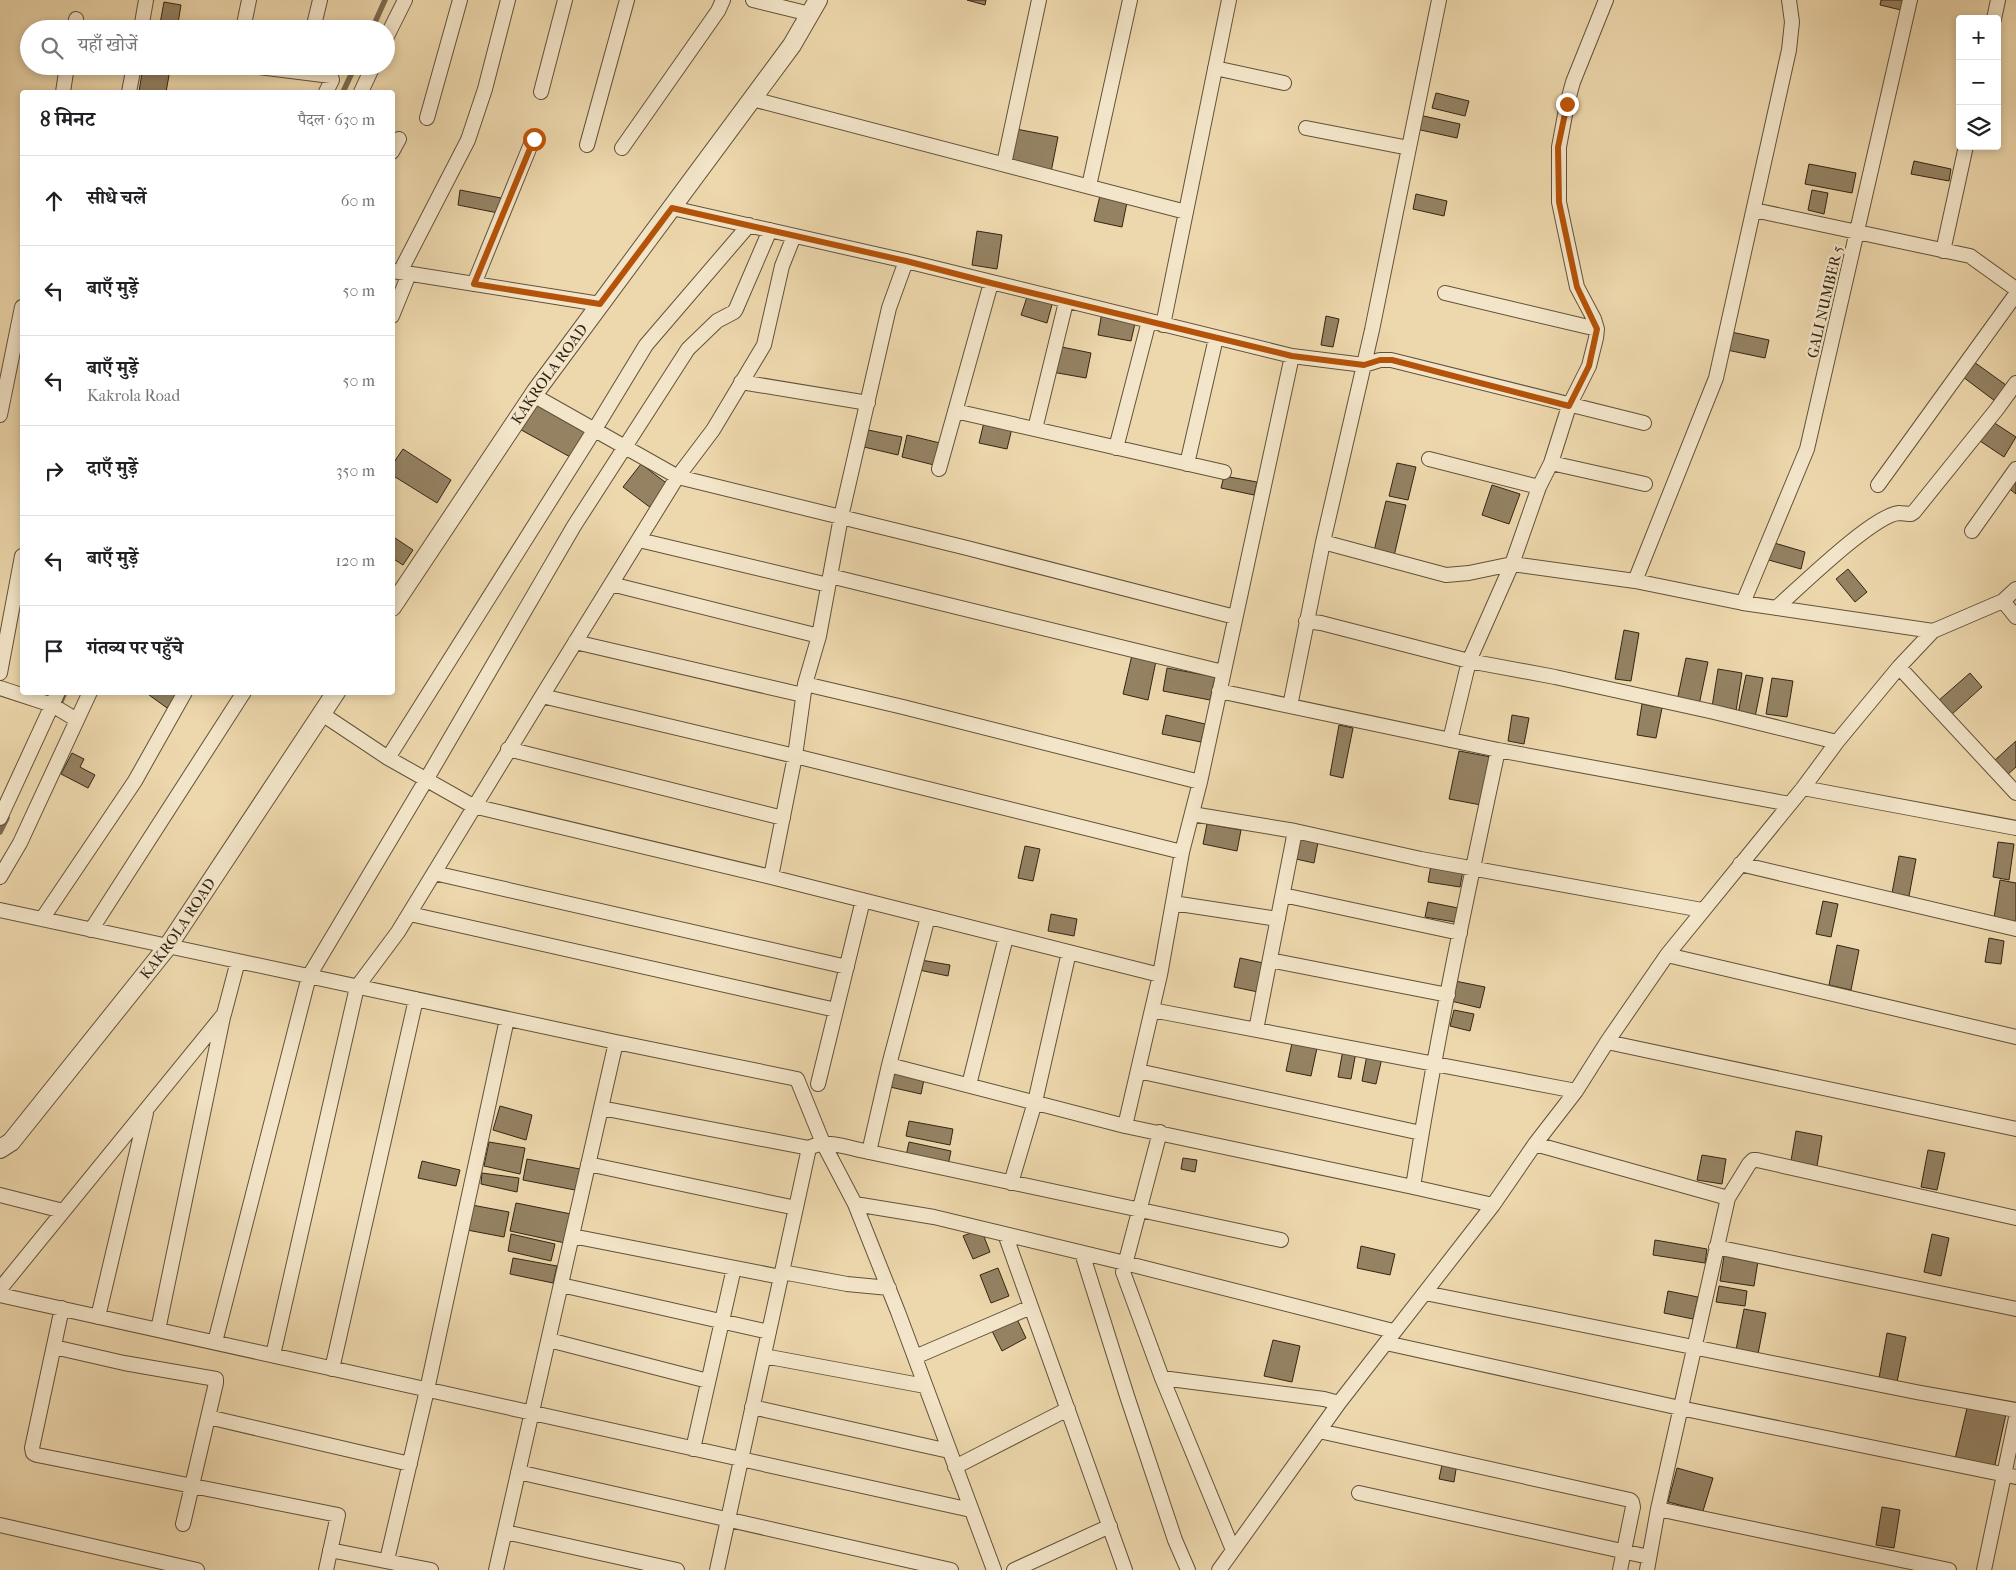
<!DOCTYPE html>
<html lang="hi">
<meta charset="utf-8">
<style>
:root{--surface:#fff;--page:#f6f6f6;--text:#202124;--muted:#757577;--line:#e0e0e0}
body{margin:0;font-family:"IM FELL French Canon","Noto Serif Devanagari",serif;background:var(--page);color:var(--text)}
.controls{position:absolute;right:15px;top:15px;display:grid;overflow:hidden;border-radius:5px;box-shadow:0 2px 8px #0003}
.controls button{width:45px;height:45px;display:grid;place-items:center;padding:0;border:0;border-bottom:1px solid var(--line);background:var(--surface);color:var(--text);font:25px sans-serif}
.stop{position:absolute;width:15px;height:15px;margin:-11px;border:4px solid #b45309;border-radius:50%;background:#fff}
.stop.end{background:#b45309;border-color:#fff;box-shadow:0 1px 5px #0008}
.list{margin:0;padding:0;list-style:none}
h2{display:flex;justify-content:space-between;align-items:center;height:65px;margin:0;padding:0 20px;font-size:21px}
h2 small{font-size:16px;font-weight:400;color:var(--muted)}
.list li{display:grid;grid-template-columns:32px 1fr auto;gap:15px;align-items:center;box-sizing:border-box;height:90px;padding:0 20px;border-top:1px solid var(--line)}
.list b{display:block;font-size:19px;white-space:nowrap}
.list p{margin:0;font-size:16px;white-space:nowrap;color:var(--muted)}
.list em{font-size:16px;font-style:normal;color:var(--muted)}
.icon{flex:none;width:28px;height:28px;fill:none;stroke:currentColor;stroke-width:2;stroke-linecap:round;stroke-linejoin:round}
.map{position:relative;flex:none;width:2016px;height:1570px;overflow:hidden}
.search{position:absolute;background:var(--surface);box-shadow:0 2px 8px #0003;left:20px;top:20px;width:375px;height:55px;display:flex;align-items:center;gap:12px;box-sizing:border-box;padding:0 18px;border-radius:28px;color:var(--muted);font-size:19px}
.panel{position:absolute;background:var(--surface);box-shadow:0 2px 8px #0003;left:20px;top:90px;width:375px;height:605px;border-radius:5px}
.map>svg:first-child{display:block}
</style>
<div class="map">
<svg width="2016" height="1570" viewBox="0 0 2016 1570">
<rect width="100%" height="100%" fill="#edd7ac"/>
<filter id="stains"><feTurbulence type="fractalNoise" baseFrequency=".004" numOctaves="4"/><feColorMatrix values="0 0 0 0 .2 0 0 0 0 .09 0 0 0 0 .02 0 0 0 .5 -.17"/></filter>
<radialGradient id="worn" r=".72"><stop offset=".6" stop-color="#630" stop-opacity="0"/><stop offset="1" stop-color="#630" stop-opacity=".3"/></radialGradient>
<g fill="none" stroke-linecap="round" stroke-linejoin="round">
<path stroke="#7d6b50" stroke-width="5.5" d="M372,29L385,0
M343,92L355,66
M59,706L65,692
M0,832L7,818"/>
</g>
<path fill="#948263" stroke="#332514" d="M967,0H986L985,5Z
M1881,0H1904L1901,10L1880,5Z
M164,2L181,5L177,29H159Z
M143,66L170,70L166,92H139Z
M1436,93L1469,101L1465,116L1432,108Z
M1419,115L1460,124L1457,138L1416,129Z
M1016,129L1058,137L1051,172L1009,164Z
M1914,161L1951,169L1949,181L1911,174Z
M1809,164L1856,173L1852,193L1805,184Z
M460,190L501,198L498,213L458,205Z
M1812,190L1828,193L1824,214L1808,210Z
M1101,191L1128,197L1122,227L1094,221Z
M1416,194L1447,201L1444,216L1413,209Z
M977,231L1002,235L997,269L972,265Z
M1028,294L1053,301L1047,323L1021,315Z
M1102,312L1136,319L1131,341L1098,335Z
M1326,316L1339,319L1333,347L1321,345Z
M1731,332L1769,340L1765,358L1727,350Z
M1057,346L1091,353L1086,378L1052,372Z
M1974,362L2006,385L1995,401L1963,377Z
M530,401L586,433L572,458L516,427Z
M985,418L1013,424L1007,449L979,443Z
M1993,422L2016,437L2004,457L1980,441Z
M868,430L902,437L898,455L864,447Z
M907,435L940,443L934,465L902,457Z
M403,449L451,480L437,503L392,475V465Z
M1397,463L1416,467L1408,500L1389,496Z
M641,464L669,485L651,508L623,487Z
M2016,475V494L2007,487Z
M1224,476L1257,482L1254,495L1221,488Z
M1492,485L1520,494L1509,524L1482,515Z
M1386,501L1406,505L1394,556L1374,551Z
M392,536L413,550L403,565L392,558Z
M1771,542L1805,552L1801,569L1765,559Z
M1848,569L1867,592L1855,602L1836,579Z
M1624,630L1639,633L1631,681L1615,679Z
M1132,655L1156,661L1148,700L1123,694Z
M1686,658L1708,662L1699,705L1677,701Z
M1167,668L1215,677L1210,700L1163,691Z
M1718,669L1742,673L1736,711L1712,707Z
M1970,673L1982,687L1951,715L1938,701Z
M1746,675L1763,678L1755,717L1738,714Z
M1772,678L1793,681L1787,717L1766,714Z
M145,692H171L176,697L167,708Z
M1642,704L1662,708L1656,738L1637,735Z
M1166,715L1205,724L1201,742L1162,734Z
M1512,715L1529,718L1524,744L1508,741Z
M1339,725L1353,728L1343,778L1330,775Z
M2016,741V767L2007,775L1994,761Z
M1459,751L1491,757L1481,805L1449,799Z
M72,753L84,759L80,767L95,775L88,788L61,774Z
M1207,824L1241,830L1237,851L1203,844Z
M1301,833L1319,837L1314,863L1296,859Z
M1998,842L2014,844L2009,880L1993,877Z
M1025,846L1040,849L1033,881L1018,878Z
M1899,856L1916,859L1909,896L1892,893Z
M1431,865L1463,870L1460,887L1428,882Z
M2000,880L2016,883V922L1994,918Z
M1823,901L1838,904L1831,937L1816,934Z
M1428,902L1458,908L1455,922L1425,917Z
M1051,914L1077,919L1074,936L1048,931Z
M1989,938L2004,941L2001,964L1985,962Z
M1837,945L1859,950L1851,990L1829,985Z
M1240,958L1263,963L1258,992L1234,987Z
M921,960L950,965L948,976L919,970Z
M1455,981L1485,987L1480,1008L1451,1001Z
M1454,1010L1474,1014L1470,1031L1450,1026Z
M1292,1043L1317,1048L1311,1076L1286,1071Z
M1343,1050L1356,1052L1351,1079L1338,1077Z
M1367,1055L1382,1058L1376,1084L1362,1081Z
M894,1068L925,1075L921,1094L890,1087Z
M500,1106L532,1115L526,1140L493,1130Z
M909,1121L953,1129L950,1145L906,1136Z
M1796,1131L1822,1136L1817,1166L1791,1161Z
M489,1142L525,1148L520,1174L484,1166Z
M909,1142L951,1151L948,1165L906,1156Z
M1928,1150L1945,1153L1937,1190L1921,1187Z
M1702,1155L1726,1159L1722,1184L1697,1180Z
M1183,1158L1197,1160L1195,1172L1181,1169Z
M527,1159L580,1169L575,1190L523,1180Z
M422,1161L460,1170L456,1186L418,1178Z
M482,1173L519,1178L517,1192L481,1184Z
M516,1203L571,1214L565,1243L510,1231Z
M472,1205L509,1212L504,1237L467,1230Z
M981,1229L990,1252L973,1259L963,1236Z
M511,1234L555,1244L551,1261L508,1251Z
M1932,1234L1949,1238L1941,1276L1924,1272Z
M1655,1240L1707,1249L1705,1263L1653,1255Z
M1361,1246L1395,1254L1390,1275L1357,1268Z
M1724,1256L1758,1261L1754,1286L1720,1281Z
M513,1258L557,1266L553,1283L510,1274Z
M998,1268L1009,1296L991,1303L980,1275Z
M1719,1286L1747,1291L1745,1306L1716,1302Z
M1668,1291L1698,1297L1693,1319L1664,1313Z
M1744,1309L1766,1313L1758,1354L1736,1350Z
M1016,1317L1026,1338L1002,1351L991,1329Z
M1887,1333L1906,1337L1897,1382L1879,1378Z
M1273,1340L1300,1346L1292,1382L1264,1376Z
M1968,1404L2006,1414L1994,1469L1955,1459Z
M1443,1460L1457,1463L1454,1482L1439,1479Z
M1677,1468L1713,1478L1703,1511L1668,1502Z
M1882,1507L1900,1510L1894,1548L1876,1545Z"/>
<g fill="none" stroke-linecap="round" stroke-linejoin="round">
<g stroke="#62523a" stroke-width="16">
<path id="minor" d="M753,0L810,14
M1439,0L1372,330L1323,542L1446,575L1469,573L1512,564L1635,581L1743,603L1933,631
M1994,19L1998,0
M74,29L76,19
M141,29L146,0
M243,29L249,0
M313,29L320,0
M386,38L405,0
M250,66L331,76L332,80L326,92
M1215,68L1284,83
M63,92L67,66
M129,92L134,66
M361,92L373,66
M541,92L565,0
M752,99L1186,212
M427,118L460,0
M1306,128L1409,148
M587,145L627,0
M622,148L718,11L723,0
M392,152L399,139
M1004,164L1039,0
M1089,186L1130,0
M672,208L906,261L1292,356
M1754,210L1970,256L2016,289
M749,225L646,345L595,429L388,758L473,806L771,877L1160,975
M1943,251L1966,146
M393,271L600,304
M400,272L468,140L485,89L508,0
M474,284L533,139
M1445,293L1597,329
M392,316L409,274
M1163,325L1229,0
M741,382L868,403
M533,395L678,477L967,548L1235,617
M955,411L1224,472
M0,415L22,307
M1035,429L1066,302
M1116,448L1149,321
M1429,459L1539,487
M1551,463L1645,484
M1187,464L1216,338
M939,469L991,283
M1878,485L2016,294
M1972,531L2016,469
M639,540L828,585
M830,576L1223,672
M1635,581L1716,378L1789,50L1792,22L1789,0
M611,584L819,636
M2016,589L2003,601L2016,617
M1743,603L1807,449L1910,0
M1776,608C1799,588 1873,515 1899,513C1903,513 1907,514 1911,514L1914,512L1997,409L2016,383
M1306,621L1321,623L1469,661L1555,677L1714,712L1837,742
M575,642L803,695
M1899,667L2016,793
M0,673L22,556
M805,684L903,707L1200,782
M0,688L52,705L77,720
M1219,691L1498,750L1790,804
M542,696L795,756L1182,852
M1290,706L1323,542
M322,714L388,758
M1450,740L1469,661L1512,564L1539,487L1551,463L1569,406L1589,366L1596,338L1597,329L1594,319L1577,287L1559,202V147L1567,104L1573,82L1606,0
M508,749L783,818
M1498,750C1467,895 1436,1040 1413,1187L1125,1126L1160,975L1182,852L1200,782L1292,356L1364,365L1380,360H1391L1644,423
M1803,788L2016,828
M1192,814L1295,831L1421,859L1702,910
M0,818L58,692
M1740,864L2016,929
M434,873L847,967
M0,877L20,843L90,692
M771,877L795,756L805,684L819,636L841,517L889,308L906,261
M1283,895L1460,933
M1173,903L1278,919
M0,910L616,1042L797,1079L823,1143L855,1204L898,1312L994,1570
M410,914L836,1010
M42,919L135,781L185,692
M91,930L244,692
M1667,955L2016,1037
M1270,960L1448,995
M1152,1010L1576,1091
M1256,1030L1295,831
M1607,1042L2016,1129
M889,1065L928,917
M1138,1071L1421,1133
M818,1084L863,900
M969,1085L1006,937
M601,1108L809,1148
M1160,1132L1123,1272L1162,1378L1233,1550
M1535,1144L1728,1198L1658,1509L1647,1570
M869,1152L889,1065L1125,1126
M588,1164L796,1208
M1011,1183L1035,1102L1069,952
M1413,1187L1493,1205
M0,1195L63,1211
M1728,1198L1749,1164L1753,1160H1757L2016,1218
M855,1204L934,1217L1125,1263L1393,1331
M1005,1234L1125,1570
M572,1236L781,1277
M1716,1247L2016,1309
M1082,1253L1127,1396L1175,1540L1188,1570
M782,1272L847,1284L889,1288
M561,1285L769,1332
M0,1289L224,1014L238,961
M1425,1293L1916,1392L2016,1410
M0,1295L971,1510
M62,1308L32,1448L33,1453L37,1455L338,1515L326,1570
M98,1317L146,1113
M158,1330L223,1017
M549,1340L708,1381
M215,1342L309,976L426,780L574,526L688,349L717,321L734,312L736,309L770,230
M1386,1343L1680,1408L2016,1477
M54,1347L124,1363L216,1379V1383L183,1524
M273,1355L357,987L398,932L542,696L676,479L713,430L764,345L782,266L794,236
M764,1356L925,1386
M915,1357L1031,1307
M332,1369L416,999
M1162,1378L1324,1399L1339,1403
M752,1407L949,1451
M208,1417L410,1464
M1319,1431L1630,1500L1632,1502L1633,1507L1620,1570
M693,1449L734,1268
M955,1467L1068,1409
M518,1472L951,1570
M1359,1493L1649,1557
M1658,1509L1949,1570
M0,1525L197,1570
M505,1532L677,1570
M330,1550L431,1570
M387,1560L427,1390L507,1019
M496,1570L616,1042
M717,1570L809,1148C825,1138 851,1149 869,1152L1281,1240
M1014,1570L1110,1526
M1219,1570L1339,1403L1493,1205L1535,1144L1576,1091L1607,1042L1667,955L1803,788L1837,742L1899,667L1933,631L2003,601
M1984,1570L2016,1418"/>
</g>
<g stroke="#62523a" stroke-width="20">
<g id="tertiary">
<path id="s1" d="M392,607L536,391L792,45L818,0"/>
<path id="s2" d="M0,1149L11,1142L168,946L336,692"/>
</g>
</g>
<use href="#minor" stroke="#f3e5c9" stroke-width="14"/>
<use href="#tertiary" stroke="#f3e5c9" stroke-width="18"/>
</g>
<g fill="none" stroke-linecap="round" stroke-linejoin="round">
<path stroke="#b45309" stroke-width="6" d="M534,139L474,284L600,304L672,208L906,261L991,283L1292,356L1364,365L1380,360H1392L1569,406L1589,366L1597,329L1577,287L1559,202L1558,147L1567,104"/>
</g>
<g text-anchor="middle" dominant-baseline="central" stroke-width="4.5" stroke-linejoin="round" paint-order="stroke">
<g font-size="15" fill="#332514" stroke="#f3e5c9">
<text transform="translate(1825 302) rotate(-77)">GALI NUMBER 5</text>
<text stroke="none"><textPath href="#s1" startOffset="281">KAKROLA ROAD</textPath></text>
<text stroke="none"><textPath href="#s2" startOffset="284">KAKROLA ROAD</textPath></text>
</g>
</g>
<rect width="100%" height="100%" filter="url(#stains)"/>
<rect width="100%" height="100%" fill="url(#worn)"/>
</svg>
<div class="controls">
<button>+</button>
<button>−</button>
<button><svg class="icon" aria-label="layers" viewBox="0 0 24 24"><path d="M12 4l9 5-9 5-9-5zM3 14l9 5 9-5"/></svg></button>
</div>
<div class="stop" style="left:534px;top:139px"></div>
<div class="stop end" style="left:1567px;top:104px"></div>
<div class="search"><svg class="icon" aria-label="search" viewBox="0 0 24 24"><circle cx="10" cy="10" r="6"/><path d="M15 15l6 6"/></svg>यहाँ खोजें</div>
<section class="panel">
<h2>8 मिनट<small>पैदल · 630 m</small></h2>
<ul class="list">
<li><svg class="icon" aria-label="ahead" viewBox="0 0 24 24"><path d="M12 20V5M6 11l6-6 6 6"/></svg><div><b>सीधे चलें</b></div><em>60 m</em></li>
<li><svg class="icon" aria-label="left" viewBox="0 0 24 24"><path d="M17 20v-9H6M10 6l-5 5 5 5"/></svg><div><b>बाएँ मुड़ें</b></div><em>50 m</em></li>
<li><svg class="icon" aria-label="left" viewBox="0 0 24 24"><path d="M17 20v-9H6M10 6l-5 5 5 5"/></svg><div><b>बाएँ मुड़ें</b><p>Kakrola Road</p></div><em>50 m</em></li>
<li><svg class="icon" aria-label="right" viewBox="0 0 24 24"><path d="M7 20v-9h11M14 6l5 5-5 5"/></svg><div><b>दाएँ मुड़ें</b></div><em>350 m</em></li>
<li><svg class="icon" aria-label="left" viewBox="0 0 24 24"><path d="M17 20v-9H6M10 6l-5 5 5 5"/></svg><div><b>बाएँ मुड़ें</b></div><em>120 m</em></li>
<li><svg class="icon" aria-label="arrive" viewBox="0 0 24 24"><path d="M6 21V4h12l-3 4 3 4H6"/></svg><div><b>गंतव्य पर पहुँचे</b></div></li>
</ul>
</section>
</div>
